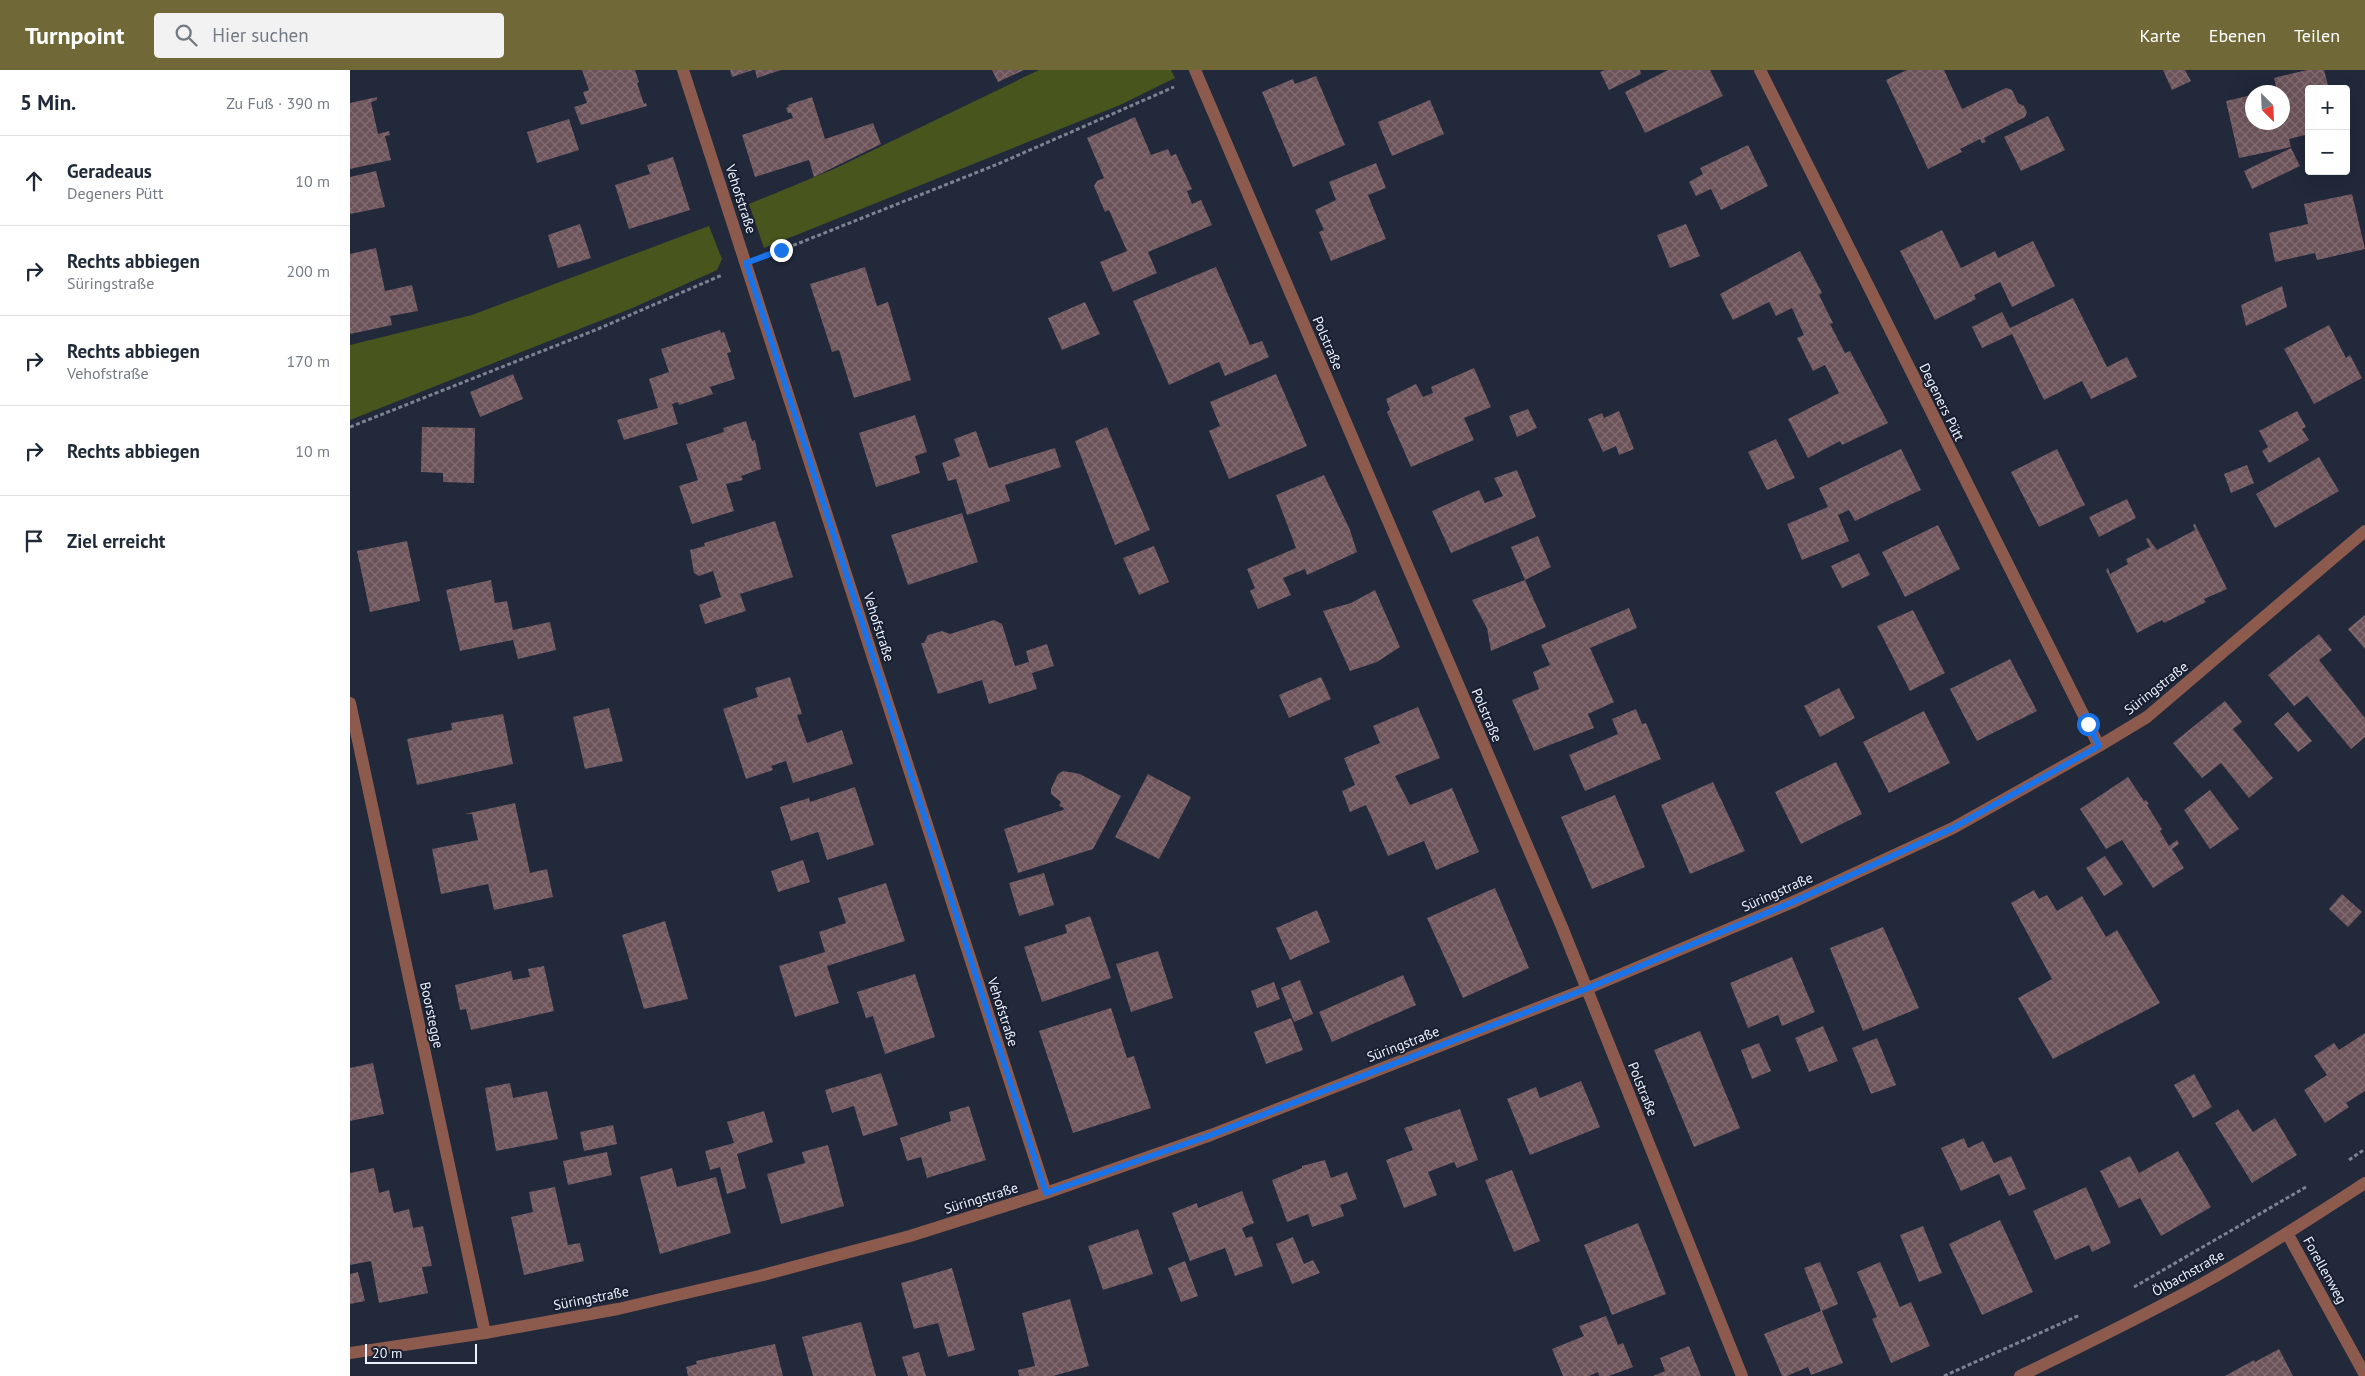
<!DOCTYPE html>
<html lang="de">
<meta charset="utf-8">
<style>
:root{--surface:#fff;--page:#f2f2f3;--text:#1f2937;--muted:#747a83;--line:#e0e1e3;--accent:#706836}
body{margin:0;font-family:"PT Sans",sans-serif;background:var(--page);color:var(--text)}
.controls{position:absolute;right:15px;top:15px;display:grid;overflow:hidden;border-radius:5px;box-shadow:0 5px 20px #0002}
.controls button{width:45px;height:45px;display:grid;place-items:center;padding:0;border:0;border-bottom:1px solid var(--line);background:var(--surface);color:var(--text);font:25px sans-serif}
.compass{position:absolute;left:1895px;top:15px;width:45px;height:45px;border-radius:50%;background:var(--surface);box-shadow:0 5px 20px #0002;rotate:156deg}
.scale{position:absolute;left:15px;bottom:12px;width:112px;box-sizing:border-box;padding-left:5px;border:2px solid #ebf1fd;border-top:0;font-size:14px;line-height:18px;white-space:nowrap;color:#ebf1fd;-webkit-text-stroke:4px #181f30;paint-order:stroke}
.stop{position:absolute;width:15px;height:15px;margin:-11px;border:4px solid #1a73e8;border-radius:50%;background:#fff}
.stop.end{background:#1a73e8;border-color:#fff;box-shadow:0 1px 5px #0008}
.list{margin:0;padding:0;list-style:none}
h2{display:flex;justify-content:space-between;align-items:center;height:65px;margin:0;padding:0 20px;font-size:21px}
h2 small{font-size:16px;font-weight:400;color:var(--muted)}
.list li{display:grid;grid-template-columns:32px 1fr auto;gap:15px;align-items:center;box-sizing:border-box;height:90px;padding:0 20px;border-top:1px solid var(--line)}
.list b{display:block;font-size:19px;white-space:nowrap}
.list p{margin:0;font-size:16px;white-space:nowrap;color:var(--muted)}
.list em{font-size:16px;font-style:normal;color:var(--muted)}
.icon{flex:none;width:28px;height:28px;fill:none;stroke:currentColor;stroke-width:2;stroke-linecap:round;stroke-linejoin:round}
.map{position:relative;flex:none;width:2015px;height:1306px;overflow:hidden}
header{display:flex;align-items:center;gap:30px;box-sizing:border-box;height:70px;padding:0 25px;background:var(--accent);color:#fff}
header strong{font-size:24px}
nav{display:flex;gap:28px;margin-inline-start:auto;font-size:18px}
.search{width:350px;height:45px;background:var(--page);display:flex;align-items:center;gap:12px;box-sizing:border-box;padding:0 18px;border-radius:5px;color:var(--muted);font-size:19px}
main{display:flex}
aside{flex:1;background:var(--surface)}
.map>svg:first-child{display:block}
</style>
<header>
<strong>Turnpoint</strong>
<div class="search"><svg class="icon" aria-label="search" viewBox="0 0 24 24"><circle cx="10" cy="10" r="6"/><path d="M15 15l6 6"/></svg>Hier suchen</div>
<nav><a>Karte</a><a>Ebenen</a><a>Teilen</a></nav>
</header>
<main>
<aside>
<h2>5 Min.<small>Zu Fuß · 390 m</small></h2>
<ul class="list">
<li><svg class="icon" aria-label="ahead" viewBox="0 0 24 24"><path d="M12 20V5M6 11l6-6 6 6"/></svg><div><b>Geradeaus</b><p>Degeners Pütt</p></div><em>10 m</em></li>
<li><svg class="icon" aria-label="right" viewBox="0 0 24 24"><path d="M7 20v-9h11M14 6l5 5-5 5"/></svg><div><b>Rechts abbiegen</b><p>Süringstraße</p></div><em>200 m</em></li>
<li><svg class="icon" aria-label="right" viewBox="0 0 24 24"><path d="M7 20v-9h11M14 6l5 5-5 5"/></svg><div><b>Rechts abbiegen</b><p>Vehofstraße</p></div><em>170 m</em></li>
<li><svg class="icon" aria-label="right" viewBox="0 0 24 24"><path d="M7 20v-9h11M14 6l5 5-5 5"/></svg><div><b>Rechts abbiegen</b></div><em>10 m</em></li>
<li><svg class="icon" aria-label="arrive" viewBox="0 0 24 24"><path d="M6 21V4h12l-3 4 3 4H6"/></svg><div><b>Ziel erreicht</b></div></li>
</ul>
</aside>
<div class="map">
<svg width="2015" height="1306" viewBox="0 0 2015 1306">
<defs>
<pattern id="building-cross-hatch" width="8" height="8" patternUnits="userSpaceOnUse" patternTransform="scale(1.25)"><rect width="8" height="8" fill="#6d545b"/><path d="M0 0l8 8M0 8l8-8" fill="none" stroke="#826d73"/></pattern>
</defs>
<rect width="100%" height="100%" fill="#21293b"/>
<path fill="#48561d" d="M689,0H821L825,8L770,35L414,178L399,134L484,99Z
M359,156L372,189L367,200L280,239L0,350V275L122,245Z"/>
<path fill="url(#building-cross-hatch)" d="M232,0H285L289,12L287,13L294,34L296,33L297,36L231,55L224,37L237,33L233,22L239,20Z
M380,0H403L382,7Z
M405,0H431L407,8Z
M642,0H674L648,12Z
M1255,0H1290L1291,4L1259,20L1250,2Z
M1318,0H1360L1373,26L1295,63L1275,22Z
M1557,0H1594L1612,39L1656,18L1662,20L1668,33L1674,36L1677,42L1675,47L1634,68L1636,72L1632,73L1630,69L1610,79L1612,82L1578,99L1536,10Z
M1813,0H1835L1841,11L1822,20Z
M1957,0H1974L1979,19H1959V64L1939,69L1941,77L1889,88L1876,31L1902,25V52H1932V22H1920L1927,20L1924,8Z
M966,6L995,75L943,97L912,22L943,9L945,14Z
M27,27V30L21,32L28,64L39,61L40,65L35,66L41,90L0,99V33Z
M462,27L475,69L523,53L531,74L464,107L459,90L405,107L392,65L443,48L441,43H438L436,38L439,37L438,35Z
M1080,30L1094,64L1042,86L1028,52Z
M1698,46L1715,80L1671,101L1654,67Z
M785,47L801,85L818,79L821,86L826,84L842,119L837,121L842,134L851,130L862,155L798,182L807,203L763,222L750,192L777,181L759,140L755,142L744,116L747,111L754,108L737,68Z
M219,49L229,80L187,93L177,62Z
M1398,75L1418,116L1371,140L1361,119L1346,126L1339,112L1353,104L1350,98Z
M1941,78L1950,96L1902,119L1894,101Z
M323,87L340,140L279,159L265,115L300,104L297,95Z
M1026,93L1036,118L1018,125L1036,169L981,191L969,162L974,160L965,140L986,130L979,112Z
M26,101L35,137L0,144V107Z
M2002,124L2015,179L1967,190L1965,183L1925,192L1919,163L1958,154L1954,134Z
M230,154L241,188L208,198L198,165Z
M1336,154L1350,186L1320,198L1307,165Z
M1592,160L1611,198L1645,181L1648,188L1683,171L1705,216L1662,237L1650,212L1624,225L1626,229L1585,250L1550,181Z
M26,178L35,221L62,215L68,241L40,246L42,255L0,264V184Z
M1450,181L1472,223L1469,225L1483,253L1480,254L1495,283L1500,281L1538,353L1492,375L1490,371L1458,388L1438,349L1489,323L1475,295L1463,301L1447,268L1454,265L1442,238L1426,246L1419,232L1383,250L1370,224Z
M515,197L527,236L538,232L561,310L504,328L489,280L482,282L460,214Z
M866,197L900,275L912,271L919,287L875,306L869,292L819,315L783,231Z
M1932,216L1937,237L1896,256L1891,235Z
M1723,228L1757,297L1777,287L1787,307L1741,329L1732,311L1694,330L1662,264L1632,278L1622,257L1652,242L1660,258Z
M735,232L750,264L712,280L698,248Z
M1979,255L1996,288L2000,285L2012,308L1964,334L1934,279Z
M370,260L371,263L374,262L381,282L377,283L385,309L360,317L363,324L329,335L328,332L322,334L328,354L274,370L267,350L308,338L299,309L319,302L311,279Z
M1124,298L1141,337L1114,348L1124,370L1061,397L1037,342L1040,340L1036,329L1066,314L1073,327L1083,323L1081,317Z
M163,304L173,329L130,347L120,322Z
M926,304L957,376L879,409L859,361L870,356L860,332Z
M1178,339L1187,358L1167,367L1159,346Z
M1269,341L1284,379L1269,385L1266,376L1253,382L1238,349L1252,343L1254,348Z
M1947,341L1956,357L1952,359L1959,370L1919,393L1912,381L1918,377L1909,361Z
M565,345L577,382L565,386L570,403L526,417L509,363Z
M396,351L402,371L405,370L411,399L391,406L393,410L376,414L384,441L342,454L329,416L348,410L336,374L374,362L373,358Z
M72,357L125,358L124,413L93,412V403L71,402Z
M757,357L800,460L765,475L725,371Z
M626,361L639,398L705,378L711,397L655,415L660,431L617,445L606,409L598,411L592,393L610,386L604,369Z
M1426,369L1445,408L1417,420L1398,382Z
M1551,379L1571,420L1505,451L1499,440L1488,445L1499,471L1452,490L1437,454L1478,437L1469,418Z
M1707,379L1735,435L1689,457L1661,402Z
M1969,387L1989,421L1925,458L1906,424Z
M1897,395L1904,413L1881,423L1874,404Z
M1167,400L1186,447L1101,483L1082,441L1129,420L1135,433L1153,426L1144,408Z
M974,405L1000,460L1007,482L957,505L955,499L933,508L941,525L908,539L900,521L905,518L897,499L946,478L926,425Z
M1777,429L1786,448L1749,467L1739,447Z
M612,443L628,492L558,515L541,465Z
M425,451L443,507L390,524L396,541L355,554L349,535L371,527L363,501L349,506L344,503L340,480L355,476L354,473Z
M1845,454L1877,519L1854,529L1856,532L1814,553L1812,550L1787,563L1756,500L1758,498L1760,504L1778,494L1776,489L1800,477L1796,469L1798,468L1807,480L1845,460L1843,455Z
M1588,455L1610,499L1555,527L1532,482Z
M1188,466L1201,497L1175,510L1161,477Z
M57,471L70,531L20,542L7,481Z
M804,476L819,512L789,525L773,488Z
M1509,483L1520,505L1492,518L1481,496Z
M141,510L145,533L157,531L163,560L200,552L206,580L168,589L163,570L110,581L96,520Z
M1175,510L1196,557L1141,581L1137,558L1122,530Z
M1025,520L1050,577L1027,592L1000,601L973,541L1001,533Z
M1279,538L1287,558L1240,578L1264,632L1238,644L1244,658L1184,681L1162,630L1189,619L1183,602L1200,595L1191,575Z
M1563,540L1595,603L1560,621L1527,556Z
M2015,545V579L1998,559Z
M644,550L652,554L665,596L679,592L676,581L697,574L704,596L682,603L687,619L639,634L632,610L588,624L571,573H574L578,565L592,561L600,564Z
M1969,564L1982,580L1969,590L2015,648V667L2001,679L1957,626L1944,636L1918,605Z
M1660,589L1687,641L1627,671L1600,619Z
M440,607L452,644L447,645L457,673L492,660L503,694L443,713L436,691L421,696L423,700L396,709L373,639L408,627L405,618Z
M971,607L981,629L939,648L929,625Z
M1489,618L1505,648L1470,667L1454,636Z
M1875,631L1892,652L1883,659L1923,708L1899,728L1871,693L1852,708L1823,673Z
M1068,637L1090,688L1045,706L1060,735L1102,718L1129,782L1086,800L1074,771L1038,786L1016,735L1000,742L992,721L1005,715L994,688L1030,673L1023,656Z
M259,638L273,691L235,699L223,647Z
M1286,639L1292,654L1296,653L1311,689L1235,721L1219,685L1268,664L1262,649Z
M1574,641L1600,693L1539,723L1513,672Z
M1938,642L1962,671L1948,682L1924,654Z
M153,644L163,694L67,715L57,669L102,660L101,653Z
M1486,692L1512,744L1451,774L1425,722Z
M713,701L730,704L771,726L743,779L668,803L654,759L713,740L714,738L709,736L711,732L701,724V719L708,704Z
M798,704L841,727L809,789L765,767Z
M1778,707L1794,731L1796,730L1799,734L1797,735L1812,759L1810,761L1819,776L1827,770L1829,774L1822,779L1834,798L1803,818L1772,770L1756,779L1730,739Z
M1363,712L1395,781L1340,804L1311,735Z
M505,717L524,775L477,790L468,762L441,771L430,737L459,728L460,732Z
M1860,720L1889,759L1860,779L1834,740Z
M1265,725L1295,797L1242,819L1211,747Z
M165,733L180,803L197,799L203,827L144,840L138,814L91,824L82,779L128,770L122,744H115Z
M1755,786L1773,814L1754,826L1736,798Z
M453,790L460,812L428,822L421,801Z
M694,803L704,835L669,846L659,813Z
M536,813L555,871L477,896L489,933L445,947L429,896L475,882L469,862L496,853L488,828Z
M1145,818L1179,898L1113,928L1077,848Z
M1684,820L1689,829L1697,825L1707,841L1732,826L1756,867L1767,860L1810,933L1703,989L1668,928L1702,909L1661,833Z
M1992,824L2012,842L1998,857L1979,839Z
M967,840L980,872L940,890L926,858Z
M740,846L761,908L692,932L674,877L717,863L715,855Z
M315,851L338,929L294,939L272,865Z
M1533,857L1569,938L1513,961L1480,878Z
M808,881L823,928L781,942L766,894Z
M1442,887L1465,942L1432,956L1428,945L1398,958L1380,913Z
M194,896L204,941L121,960L116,939L110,940L105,915L161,901L163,910L180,907L178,899Z
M565,904L585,967L535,984L523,946L516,948L507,922Z
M1053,905L1066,935L982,972L969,942Z
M950,910L963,944L944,952L931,918Z
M924,912L930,929L907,938L901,921Z
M761,938L777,988L784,986L801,1038L723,1063L689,961Z
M941,948L953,980L916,994L904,962Z
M1473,956L1488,991L1459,1002L1445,968Z
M1350,961L1390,1058L1344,1077L1304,980Z
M2015,963V1021L1996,1033L1999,1037L1975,1053L1954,1020L1977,1005L1964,986L1984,973L1989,980Z
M1527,968L1546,1015L1521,1024L1502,978Z
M1409,973L1421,1001L1402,1009L1391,980Z
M23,993L34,1044L0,1051V998Z
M531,1003L548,1055L513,1066L504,1036L482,1043L475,1020Z
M1844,1004L1862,1037L1843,1048L1824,1015Z
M1231,1011L1250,1057L1180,1085L1157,1029L1186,1017L1190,1028Z
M160,1013L163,1028L197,1021L208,1069L146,1081L135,1018Z
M619,1036L636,1090L577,1108L571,1087L557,1091L550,1068L601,1051L599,1042Z
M1110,1039L1128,1090L1107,1098L1104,1092L1078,1102L1087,1125L1054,1138L1036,1090L1063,1080L1054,1058Z
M1888,1039L1903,1062L1925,1048L1947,1085L1902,1113L1865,1053Z
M414,1041L423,1072L387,1084L396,1118L377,1124L370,1097L360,1100L355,1081L384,1073L377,1052Z
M263,1055L267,1074L234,1081L230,1062Z
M1614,1068L1618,1078L1633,1071L1644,1093L1661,1086L1676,1119L1659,1126L1649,1104L1611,1121L1591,1078Z
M478,1075L494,1136L431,1154L417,1104L455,1093L452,1082Z
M1828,1081L1861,1137L1811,1166L1790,1128L1769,1138L1750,1101L1780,1086L1789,1103Z
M257,1082L262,1105L218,1115L213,1091Z
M975,1090L981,1108L997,1102L1007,1129L990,1135L994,1146L962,1157L958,1144L937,1152L922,1110L952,1098V1096Z
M24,1098L29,1123L39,1120L44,1143L59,1139L63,1158L73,1156L82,1196L72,1197L78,1223L29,1233L21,1191L0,1195V1103Z
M322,1098L327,1117L366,1107L381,1163L310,1184L290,1107Z
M1162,1100L1190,1171L1164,1182L1135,1110Z
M205,1117L218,1175L230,1173L234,1191L174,1205L161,1147L183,1142L179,1122Z
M1736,1117L1761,1173L1742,1182L1739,1175L1705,1190L1683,1141Z
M892,1121L904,1153L892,1158L896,1168L902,1166L913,1196L885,1206L875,1178L840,1191L822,1143L847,1133L848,1138Z
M1650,1150L1683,1222L1632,1245L1599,1174Z
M1288,1153L1316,1224L1262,1245L1234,1175Z
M1573,1156L1592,1203L1569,1212L1550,1165Z
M788,1159L803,1204L753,1220L738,1176Z
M943,1167L954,1194L963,1190L970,1203L942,1214L926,1174Z
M835,1191L848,1226L831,1232L818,1198Z
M1470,1192L1488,1234L1472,1241L1493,1293L1461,1305L1458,1297L1437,1306H1432L1414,1264L1471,1241L1454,1198Z
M1530,1192L1550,1237L1561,1232L1580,1276L1541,1293L1522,1249L1527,1247L1507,1202Z
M602,1198L625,1280L598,1287L588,1253L564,1259L551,1213Z
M8,1202L15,1231L0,1234V1204Z
M720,1229L739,1296L703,1306H669L668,1300L685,1296L672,1243Z
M1256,1246L1268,1275L1273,1273L1283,1297L1259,1306H1249L1248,1302L1239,1306H1213L1202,1279L1234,1266L1229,1256Z
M511,1252L526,1306H463L452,1267Z
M425,1274L433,1306H338L336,1297L347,1294L346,1291Z
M1339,1276L1351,1306H1303L1315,1301L1310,1288Z
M1929,1279L1943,1306H1875L1904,1290L1905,1292Z
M569,1282L576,1306H558L552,1287Z"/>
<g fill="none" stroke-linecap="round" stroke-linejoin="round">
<path stroke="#7c8392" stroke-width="3" stroke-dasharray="4 2.5" stroke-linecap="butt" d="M419,185L648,94L824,17
M0,357L248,259L372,205
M1999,1090L2015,1079
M1784,1217L1956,1117
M1594,1306L1730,1245"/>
<path stroke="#8c5b4e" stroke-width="12" d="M333,0L696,1123
M845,0L1212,857L1392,1306
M1410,0L1749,676
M0,633L135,1263
M1937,1163L2015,1305
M0,1283L135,1263L268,1239L409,1206L560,1166L696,1123L861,1065L1236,919L1443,832L1603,758L1749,676L1797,647L2015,461"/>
<path stroke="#8c5b4e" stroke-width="12" d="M1670,1306C1730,1277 1791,1247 1850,1215C1906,1184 1961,1148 2015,1113"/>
</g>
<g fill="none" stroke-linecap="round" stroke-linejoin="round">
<path stroke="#1a73e8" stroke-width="6" d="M431,180L396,193L696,1123L861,1065L1236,919L1443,832L1603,758L1749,676L1738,654"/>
</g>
<g text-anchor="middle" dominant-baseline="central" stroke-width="4" stroke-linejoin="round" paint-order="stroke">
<g font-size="14" fill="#ebf1fd" stroke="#181f30">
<text transform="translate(391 129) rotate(72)">Vehofstraße</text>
<text transform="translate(978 273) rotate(67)">Polstraße</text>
<text transform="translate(1592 332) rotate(64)">Degeners Pütt</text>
<text transform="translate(529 557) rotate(72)">Vehofstraße</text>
<text transform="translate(1806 618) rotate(-38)">Süringstraße</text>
<text transform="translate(1137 645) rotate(67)">Polstraße</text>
<text transform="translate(1427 822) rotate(-24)">Süringstraße</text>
<text transform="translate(653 942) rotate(72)">Vehofstraße</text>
<text transform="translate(82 945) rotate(78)">Boorstegge</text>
<text transform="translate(1053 974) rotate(-21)">Süringstraße</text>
<text transform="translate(1293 1019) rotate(68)">Polstraße</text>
<text transform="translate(631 1128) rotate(-17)">Süringstraße</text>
<text transform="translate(1975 1200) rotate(61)">Forellenweg</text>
<text transform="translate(1838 1203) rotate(-29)">Ölbachstraße</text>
<text transform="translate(241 1228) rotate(-11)">Süringstraße</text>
</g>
</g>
</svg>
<div class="controls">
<button>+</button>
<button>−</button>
</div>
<svg class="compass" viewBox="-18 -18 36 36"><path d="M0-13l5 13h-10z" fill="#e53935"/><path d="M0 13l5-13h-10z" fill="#747a83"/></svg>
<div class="scale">20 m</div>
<div class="stop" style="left:1738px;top:654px"></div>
<div class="stop end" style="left:431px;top:180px"></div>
</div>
</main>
